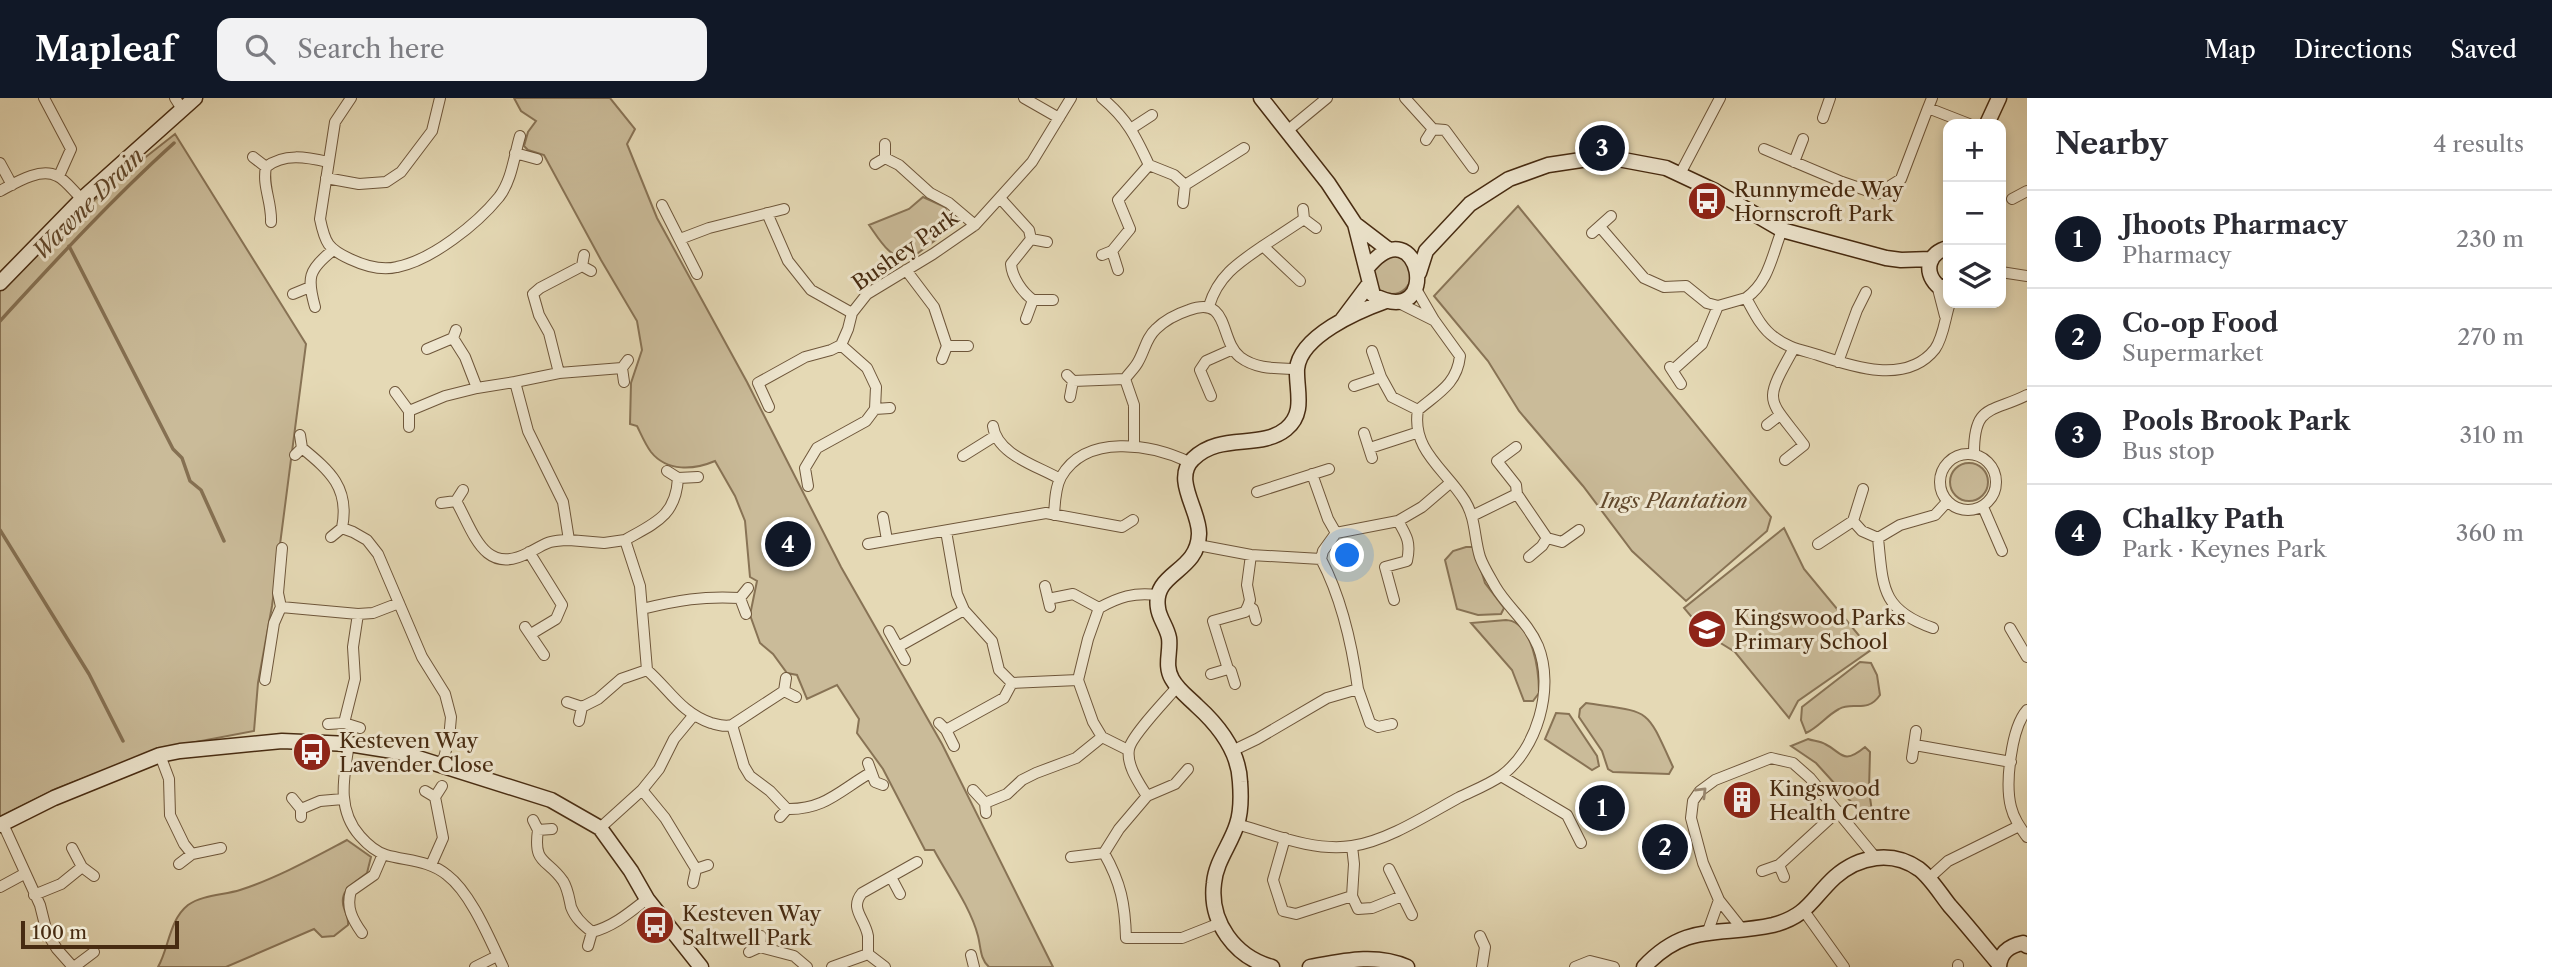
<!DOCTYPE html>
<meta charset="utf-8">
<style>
:root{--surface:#fff;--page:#f2f2f3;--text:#2b2b33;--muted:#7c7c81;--line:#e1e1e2;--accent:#111827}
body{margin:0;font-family:"Libre Caslon Text",serif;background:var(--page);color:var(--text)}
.controls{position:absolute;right:21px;top:21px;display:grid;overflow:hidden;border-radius:14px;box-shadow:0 4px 10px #0003}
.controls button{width:63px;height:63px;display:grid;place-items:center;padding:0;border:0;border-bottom:2px solid var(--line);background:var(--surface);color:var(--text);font:35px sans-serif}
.scale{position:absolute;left:21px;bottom:18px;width:158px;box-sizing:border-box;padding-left:7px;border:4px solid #472b11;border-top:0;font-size:19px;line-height:24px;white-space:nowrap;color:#472b11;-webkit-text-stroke:5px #eee6cf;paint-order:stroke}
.you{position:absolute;left:1348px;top:458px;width:24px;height:24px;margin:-18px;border:5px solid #fff;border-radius:50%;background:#1a73e8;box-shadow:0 0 0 10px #1a73e833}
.badge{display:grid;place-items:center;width:46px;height:46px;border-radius:50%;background:var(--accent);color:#fff;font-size:23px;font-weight:700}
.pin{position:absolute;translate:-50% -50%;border:4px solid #fff;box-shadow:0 2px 7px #0006}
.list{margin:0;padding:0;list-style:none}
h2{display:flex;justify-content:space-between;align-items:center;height:91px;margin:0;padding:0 28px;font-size:30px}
h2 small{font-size:23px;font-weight:400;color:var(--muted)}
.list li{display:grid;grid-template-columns:46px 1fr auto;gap:21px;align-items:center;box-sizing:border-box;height:98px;padding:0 28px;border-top:2px solid var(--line)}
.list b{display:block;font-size:26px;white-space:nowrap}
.list p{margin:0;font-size:23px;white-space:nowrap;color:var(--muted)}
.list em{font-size:23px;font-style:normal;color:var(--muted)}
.icon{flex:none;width:38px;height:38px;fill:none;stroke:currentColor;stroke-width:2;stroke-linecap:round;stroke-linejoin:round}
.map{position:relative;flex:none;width:2027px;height:869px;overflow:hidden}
header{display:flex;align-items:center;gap:42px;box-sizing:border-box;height:98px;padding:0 35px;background:var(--accent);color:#fff}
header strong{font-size:33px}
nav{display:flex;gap:38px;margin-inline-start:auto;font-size:24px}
.search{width:490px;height:63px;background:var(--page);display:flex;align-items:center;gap:18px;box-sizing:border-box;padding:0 24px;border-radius:14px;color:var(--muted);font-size:26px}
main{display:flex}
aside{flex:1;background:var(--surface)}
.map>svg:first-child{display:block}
</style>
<header>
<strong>Mapleaf</strong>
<div class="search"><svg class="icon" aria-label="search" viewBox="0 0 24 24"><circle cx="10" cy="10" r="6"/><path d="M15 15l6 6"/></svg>Search here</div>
<nav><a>Map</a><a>Directions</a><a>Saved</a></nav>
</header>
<main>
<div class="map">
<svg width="2027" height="869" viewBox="0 0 2027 869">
<rect width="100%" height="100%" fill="#e5d9b5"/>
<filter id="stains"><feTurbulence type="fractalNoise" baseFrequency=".00286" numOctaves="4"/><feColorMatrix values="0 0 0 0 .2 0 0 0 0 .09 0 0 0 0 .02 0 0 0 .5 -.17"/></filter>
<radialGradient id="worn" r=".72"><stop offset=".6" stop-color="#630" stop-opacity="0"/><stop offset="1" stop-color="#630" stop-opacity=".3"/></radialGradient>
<path fill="#cabb99" stroke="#887355" stroke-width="2" d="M514,0H610L635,31L627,46L657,120L747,284L841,469L942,646L1053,869H989C980,861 981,850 978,838C971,810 948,778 934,752H925L883,671L857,635L859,621L837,587L807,601L797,577L787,575L773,556L760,545L750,517L757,483L750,479L745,423L735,398L715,363C694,372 667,374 651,354C645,346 641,336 637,328L630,326L631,285L642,252L637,223L601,162L544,57L528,52L524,48L528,34L536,23L521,13Z
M175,36L306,246L272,508L258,585L254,633L159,651L56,691L0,719V192C55,135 112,84 175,36Z
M923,99L945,109L950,125L949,132L910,161C891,163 879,141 869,127L909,111Z
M1518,108L1771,419L1767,433L1686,503L1632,453L1583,388L1519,313L1488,263L1434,198Z
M1373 177a19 19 0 1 1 38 0a19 19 0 1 1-38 0Z
M1950 384a19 19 0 1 1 38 0a19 19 0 1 1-38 0Z
M1784,430L1804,471L1871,552L1798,603L1789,620L1735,554L1706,536L1684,510Z
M1466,449H1474L1485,485L1504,510L1501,516L1478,517L1457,511L1445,462L1453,453Z
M1506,522C1533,523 1539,574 1539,595L1533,603H1524L1512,572L1471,525Z
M1860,564L1871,565L1877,577L1880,597C1867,616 1853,603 1839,611C1826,618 1819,629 1806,635L1801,622L1802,609Z
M1586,605C1652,615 1645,608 1673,669L1669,676L1613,674L1608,671L1602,653L1579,619L1580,611Z
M1556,615L1569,616L1597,658L1599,668L1592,672L1545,641Z
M1808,641C1813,643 1820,643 1825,646C1842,654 1842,668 1865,649L1870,654L1869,693L1873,720L1864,718L1816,665L1791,648Z
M347,742L371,759L367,775C355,785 338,792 344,810C346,817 349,819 348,827L334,838L322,839L314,831L226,869H158C169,850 169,822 188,807C202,797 224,797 240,792C277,780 313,760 347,742Z"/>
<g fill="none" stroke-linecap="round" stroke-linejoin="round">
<path stroke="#857052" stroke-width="3.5" d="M69,148L173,351L182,360L190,383L201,392L224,443
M0,223C56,162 112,101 174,45
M0,432L89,576L123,643"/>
<g stroke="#6e563a" stroke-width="12">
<path id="street" d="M44,0L71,51L59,78
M175,0L182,11
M351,0L335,24L320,121C325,145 328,151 350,161C365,168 381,173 397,169C432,162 477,126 499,99C512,82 514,58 520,38
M1024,0L1059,20
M1102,0C1127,21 1135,37 1149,67L1118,102L1130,131L1112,153L1102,157
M1405,0L1433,31
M1932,0L1928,10L1969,26
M1823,20L1830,0
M1132,30L1152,17
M1287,33L1327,0
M1426,42L1433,31L1445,32L1473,70
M885,46V60L899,67L930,95L949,105L975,127
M1764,51L1842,84L1877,96L1901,81L1928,10
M515,55L537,61
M253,59L266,69
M1794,64L1803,41
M0,65L12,87
M875,66L885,60
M1149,67L1174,77L1185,87L1244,50
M1680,76L1720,0
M326,80L359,86L386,84L401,74L432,33L440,0
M0,93C15,85 40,69 57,78C66,82 74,94 82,101
M1000,100L1029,132L1031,141L1011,166C1012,179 1022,194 1033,202L1026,221
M2012,101L2027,93
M1183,105L1185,87
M662,107L697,176
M1303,111L1304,121L1316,130
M767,115L788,163L811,192L852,215
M271,124C272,104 262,88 266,69C284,55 306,59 328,64
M1601,130L1644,180L1664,189L1686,188L1707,205L1718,208L1746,200C1754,214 1761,230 1774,239C1788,250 1802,252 1818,257C1853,269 1907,287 1935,251C1944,238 1945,219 1950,205
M1592,135L1611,118
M680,141L709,130L784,111
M1031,141L1047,144
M1263,148L1304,121
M1112,153L1118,172
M584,157L582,168L591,173
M906,172L934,209L947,248H968
M2001,174L2027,178
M1937,187L1945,218
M293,196L310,189
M1746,200C1769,184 1772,157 1782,132
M1033,202H1053
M1397,204L1433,222
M1209,208C1218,178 1238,165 1263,148L1300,183
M315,209C307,180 308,172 332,153
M456,232L453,240L465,259L477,290
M427,251L453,240
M942,261L947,248
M1838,264L1857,212L1866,194
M1670,269L1681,286
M622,270L559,275L515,284L528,333L563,404L569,442L604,445L625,442L640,488L647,572C669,591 681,615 711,625C719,627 724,629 732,627L784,593
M1673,272L1702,246L1718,208
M559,275L549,235L539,217L533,196L540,190L582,168
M1067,277L1073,283L1070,299
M1381,279L1392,299L1418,312C1438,295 1457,286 1460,258L1434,222L1416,191
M1073,283L1125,281
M624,284L622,270L628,262
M1354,288L1381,279L1372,253
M395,294L409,313V329
M1211,298L1200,272L1206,263L1233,251
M769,309L758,285L805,259L831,252L841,247L848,231L852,215L867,196L933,156L975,127L1032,64L1071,0
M875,311L890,310
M409,313L445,298L477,290L515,284
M1767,327L1780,317
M993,328C997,357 1038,368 1060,381
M1364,335L1372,360
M1134,348V307L1125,281C1129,275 1135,270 1138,264C1145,252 1146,240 1156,231C1165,222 1177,216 1189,212C1230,197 1219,242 1240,259C1257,272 1278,270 1297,271
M302,350C330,373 350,390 342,430
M1370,350L1416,335
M1974,355C1974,306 1991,315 2027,297
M1940 384a28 28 0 1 1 56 0a28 28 0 1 1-56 0Z
M295,357L302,350L300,337
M963,358L995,338
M1785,362L1804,347C1768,299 1762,307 1793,252
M1312,376L1328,421L1336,435
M678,380L698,379
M808,388L805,370L817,350L866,323L875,311L876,289L867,270L841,247
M1257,394L1329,371
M1517,396L1547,440
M456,403C474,435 484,478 528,455C548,445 545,443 569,442
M441,405L456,403L463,392
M1983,409L2002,453
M1054,417C1055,404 1055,390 1061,379C1086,335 1151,346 1189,364
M1472,418L1517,396L1516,387L1497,363L1516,349
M883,419L887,442
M1853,423L1862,433L1878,440C1883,489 1881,512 1933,530
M946,433L957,496L964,512L992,543L999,572L1012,585
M1336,435L1398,423L1422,409L1450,385
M331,439L342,430L353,434L367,442L378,456L422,559L445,596L451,619L449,641L442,667
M1878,440L1900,427L1935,417L1947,404
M625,442C655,425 676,418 678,380L667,373
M868,446L1046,415L1122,429L1133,422
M1818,446L1853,423L1863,391
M1198,447L1251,457L1321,461C1342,501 1352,546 1358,591L1327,600L1257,641L1232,653
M529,454L562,507L556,521L531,536
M1251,457L1247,487L1250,502L1248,508L1253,511L1256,522
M1529,459L1542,448L1547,440L1562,444L1579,432
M1321,461L1323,453L1336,435
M1045,488L1050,509
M1048,501L1073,496L1099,510
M1394,502L1385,469L1407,463C1411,445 1407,438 1398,423
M281,509L358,516L373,515L399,505
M642,511C679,502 702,498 740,500
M746,516L740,500L748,490
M525,529L544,557
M2010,530L2027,559
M889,533L905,562
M898,549L964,512
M1211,576L1228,571
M786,580L784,593L796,599
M265,582L274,525L281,509L278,495L282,450
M1235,586L1231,573L1228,571L1213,523L1245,514L1248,508
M1358,591L1370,625L1378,629L1392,626
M567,604L582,609L579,623
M582,609L598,601L621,581L647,572
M2027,612C2011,630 2005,686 2011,709C2014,721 2020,729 2027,739
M344,625L355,581L353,549L358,516
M939,625L946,632L954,648
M328,626L344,625L360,630
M732,627L744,668L750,678L770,693L787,711C824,712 839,693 870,675
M946,632L1004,600L1012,585L1078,582
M349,646C344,678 336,711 360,738C367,746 376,754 386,757C407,763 429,762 447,777C471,795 490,842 503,869
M1915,647L2011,664
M1128,652L1102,639L1093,624L1078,582L1088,541L1099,510C1119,499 1134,494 1157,497
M160,657L169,681L170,717L184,746L192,756L221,750
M1912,660L1916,633
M868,665L875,684L883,687
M1188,671L1175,686L1147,698L1119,731L1104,755C1121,785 1125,806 1126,840H1182L1220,825
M1501,678L1567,717L1581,745
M642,692L665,720L696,771
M973,692L985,705L986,715
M425,693L435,699L442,688
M1147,698C1139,685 1126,667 1129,651C1131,638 1167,601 1177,589
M292,700L301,711V719
M985,705L1007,696L1022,682L1036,675L1076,660L1102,639
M301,711L320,703L343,701
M780,719L787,711
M533,722L538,732L552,731
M3,726L40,807L47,835L57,851L73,869
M1237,726C1272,736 1314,754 1352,748C1387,743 1427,717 1458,700C1472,693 1488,687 1501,678C1537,652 1555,590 1538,548C1528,524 1507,509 1495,488C1490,479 1483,468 1480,459C1474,440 1476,421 1465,403C1446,372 1411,352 1418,312
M600,730L642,692L659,671L674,641L693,618
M538,732C533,767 547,760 563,783C568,791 569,800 571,809C575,820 583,827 592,834C614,828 629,815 647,801
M1285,740L1273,782L1283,813L1296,816L1352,798L1358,811L1372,810L1402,798
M1352,748L1354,766L1352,798
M72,750L82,769L94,778
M1071,759L1104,755
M179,766L192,756
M431,767L443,740L435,699
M1779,767L1784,779
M1389,771L1412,817
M1762,773L1779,767L1838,713
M891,779L900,796
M1928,781L1948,763L2019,728
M693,785L696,771L708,767
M0,789L24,776
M34,797L61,786L82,769
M1804,813L1844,869
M1742,831L1719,802L1703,765L1691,720L1693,703L1700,693L1715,682L1771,660L1793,665L1810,680L1875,759
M1708,833L1719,802
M362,835C352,821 346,809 351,793L374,777L383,756
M1480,838L1485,849L1482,869
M588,848L592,834
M760,849L794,858L807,869
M749,854L760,849L761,838
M868,856C868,850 868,843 868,838C865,820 849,811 862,795L917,764
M868,856L885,869
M971,857L974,869
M1958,867V869
M74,869L94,854
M475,869L497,858
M832,869L868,856
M1575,869L1590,863L1614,869"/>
</g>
<g stroke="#472b11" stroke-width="17">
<path id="secondary" d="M1261,0L1328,85L1355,126L1389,152
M1987,26L1999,0
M1355,126L1373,197C1444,234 1420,105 1367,170
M1948,150C1929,154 1923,173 1937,187L1948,191
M1419,175L1426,153L1470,106L1509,81L1548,67L1588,61H1618L1666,70L1715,93L1782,132L1886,160L1901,162L1931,161
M0,185L82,101L195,0
M1342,222L1369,186
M0,727L54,700L160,657L180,653L282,643L349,646L399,654L551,702L600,730L631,773L647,801L701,869
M1272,869C1235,859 1209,824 1214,785C1216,763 1231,746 1237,726C1241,714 1241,697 1240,684C1239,654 1218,627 1197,608C1188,599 1178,592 1172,581C1164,567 1171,554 1169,540C1167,529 1159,520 1158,510C1152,474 1198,475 1199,436C1200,413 1172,381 1193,361C1220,334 1260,352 1286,331C1306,315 1296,292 1297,271C1300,238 1358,213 1386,203
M1310,869C1343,863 1376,855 1407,869
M1644,869C1687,823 1720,839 1773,827C1808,818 1812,800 1835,779C1859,758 1892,752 1919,771C1931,780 1941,797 1950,808C1967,827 1982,846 1999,866
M1999,869C2000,854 2009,848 2023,845L2027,848"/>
</g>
<use href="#street" stroke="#eee6cf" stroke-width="10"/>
<use href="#secondary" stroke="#eee6cf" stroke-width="14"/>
</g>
<defs><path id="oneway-chevron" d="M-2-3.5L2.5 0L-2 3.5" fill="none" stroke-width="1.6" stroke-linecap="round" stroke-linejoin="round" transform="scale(1.75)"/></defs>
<use stroke="#9a8870" href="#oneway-chevron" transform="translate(1702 694) rotate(-45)"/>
<defs>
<g id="bus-disc" transform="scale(2.0125)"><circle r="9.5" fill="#8f2418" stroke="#eee6cf"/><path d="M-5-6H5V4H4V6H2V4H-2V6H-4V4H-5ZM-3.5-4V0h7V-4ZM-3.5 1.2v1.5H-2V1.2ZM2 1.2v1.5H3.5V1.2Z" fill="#fff"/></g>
<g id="school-disc" transform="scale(2.0125)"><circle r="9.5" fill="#8f2418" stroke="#eee6cf"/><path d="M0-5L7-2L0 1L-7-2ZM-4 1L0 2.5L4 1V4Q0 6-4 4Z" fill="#fff"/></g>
<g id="building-disc" transform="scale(2.0125)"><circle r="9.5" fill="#8f2418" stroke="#eee6cf"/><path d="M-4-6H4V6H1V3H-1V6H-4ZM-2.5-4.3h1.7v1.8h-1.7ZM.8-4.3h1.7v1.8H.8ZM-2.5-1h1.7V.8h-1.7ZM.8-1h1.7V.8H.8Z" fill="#fff"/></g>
</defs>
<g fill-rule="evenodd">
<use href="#bus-disc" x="1707" y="103"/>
<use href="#school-disc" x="1707" y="531"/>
<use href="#bus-disc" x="312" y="654"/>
<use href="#building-disc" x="1742" y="702"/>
<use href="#bus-disc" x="655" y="827"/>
</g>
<g text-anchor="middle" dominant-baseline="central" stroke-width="6" stroke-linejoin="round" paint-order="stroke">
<g font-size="21" fill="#472b11" stroke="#eee6cf" text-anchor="start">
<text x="1734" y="91">Runnymede Way<tspan x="1734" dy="24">Hornscroft Park</tspan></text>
<text x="1734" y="519">Kingswood Parks<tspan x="1734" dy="24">Primary School</tspan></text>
<text x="339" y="642">Kesteven Way<tspan x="339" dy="24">Lavender Close</tspan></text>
<text x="1769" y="690">Kingswood<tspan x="1769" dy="24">Health Centre</tspan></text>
<text x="682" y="815">Kesteven Way<tspan x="682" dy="24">Saltwell Park</tspan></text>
</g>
<g font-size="21" fill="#472b11" stroke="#eee6cf">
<text transform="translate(905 152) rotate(-35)">Bushey Park</text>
</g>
<g font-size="21" font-style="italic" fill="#61482c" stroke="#eee6cf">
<text x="1674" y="402">Ings Plantation</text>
</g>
<g font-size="23" font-style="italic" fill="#61482c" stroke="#eee6cf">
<text transform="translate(88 106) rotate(-45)">Wawne Drain</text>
</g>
</g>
<rect width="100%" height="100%" filter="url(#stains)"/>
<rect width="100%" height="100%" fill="url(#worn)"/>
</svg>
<div class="controls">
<button>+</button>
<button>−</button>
<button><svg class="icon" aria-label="layers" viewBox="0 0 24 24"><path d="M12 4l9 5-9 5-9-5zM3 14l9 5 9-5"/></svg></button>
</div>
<div class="scale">100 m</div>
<div class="you"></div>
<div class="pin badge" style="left:1602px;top:710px">1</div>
<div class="pin badge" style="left:1665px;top:749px">2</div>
<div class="pin badge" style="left:1602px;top:50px">3</div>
<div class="pin badge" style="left:788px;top:446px">4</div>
</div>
<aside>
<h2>Nearby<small>4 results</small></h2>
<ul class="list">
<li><span class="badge">1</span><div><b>Jhoots Pharmacy</b><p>Pharmacy</p></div><em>230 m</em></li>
<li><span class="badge">2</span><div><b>Co-op Food</b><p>Supermarket</p></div><em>270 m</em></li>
<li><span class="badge">3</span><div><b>Pools Brook Park</b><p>Bus stop</p></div><em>310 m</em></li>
<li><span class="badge">4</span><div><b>Chalky Path</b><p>Park · Keynes Park</p></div><em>360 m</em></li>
</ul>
</aside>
</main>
